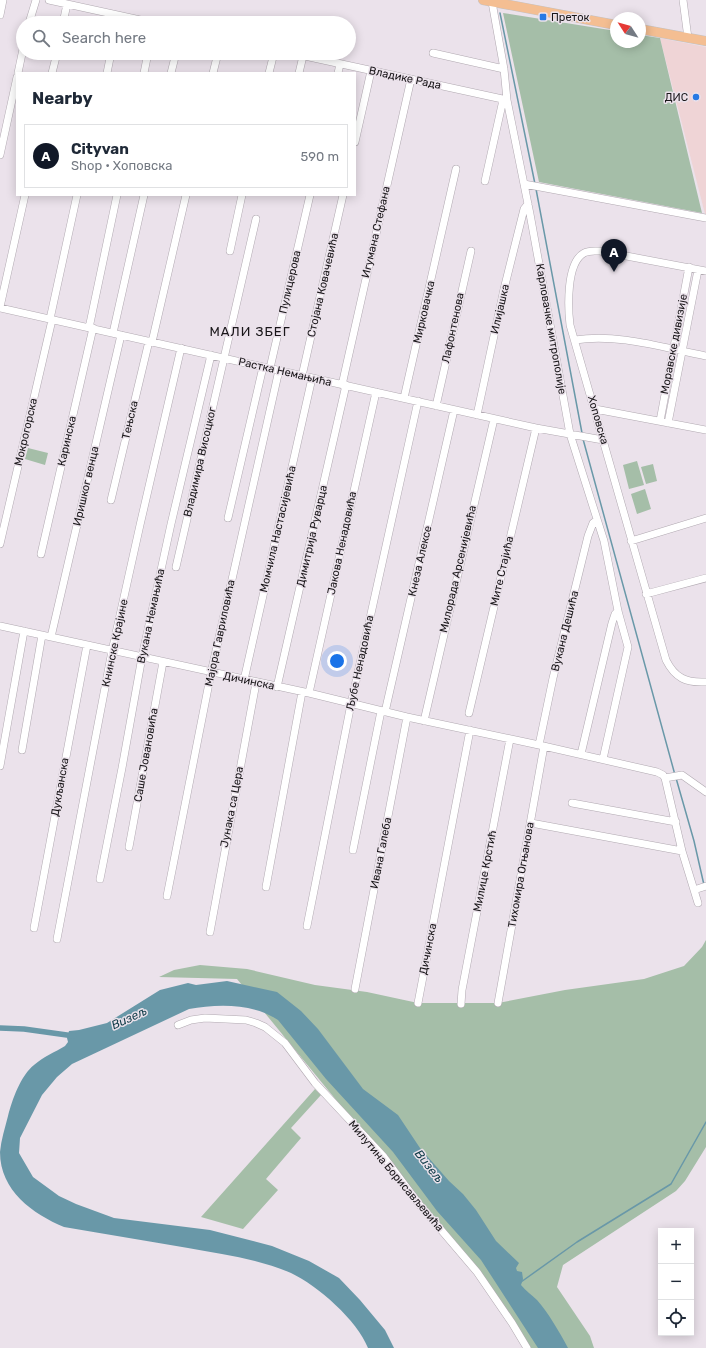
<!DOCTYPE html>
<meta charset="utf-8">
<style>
:root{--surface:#fff;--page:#f2f2f3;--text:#1f2937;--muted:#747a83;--line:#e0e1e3;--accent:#111827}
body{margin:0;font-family:Rubik,sans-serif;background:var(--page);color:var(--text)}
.controls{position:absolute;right:12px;bottom:12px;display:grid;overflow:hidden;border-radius:0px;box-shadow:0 2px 10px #0003}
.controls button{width:36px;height:36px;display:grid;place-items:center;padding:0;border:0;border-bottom:1px solid var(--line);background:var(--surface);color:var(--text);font:20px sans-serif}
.compass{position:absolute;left:610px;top:12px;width:36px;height:36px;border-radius:50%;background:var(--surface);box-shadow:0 2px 10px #0003;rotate:306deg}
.you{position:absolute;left:337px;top:661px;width:14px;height:14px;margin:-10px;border:3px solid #fff;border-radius:50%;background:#1a73e8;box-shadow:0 0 0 6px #1a73e833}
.badge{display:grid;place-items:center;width:26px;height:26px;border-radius:50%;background:var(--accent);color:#fff;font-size:13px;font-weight:700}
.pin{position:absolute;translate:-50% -33px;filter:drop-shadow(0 1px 2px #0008)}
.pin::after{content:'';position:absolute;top:21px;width:14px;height:12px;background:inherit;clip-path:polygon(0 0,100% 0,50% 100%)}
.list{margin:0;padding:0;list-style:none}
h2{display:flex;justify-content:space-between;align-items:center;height:52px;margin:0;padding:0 16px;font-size:17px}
h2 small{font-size:13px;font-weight:400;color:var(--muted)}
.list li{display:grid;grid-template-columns:26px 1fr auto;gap:12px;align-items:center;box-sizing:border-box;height:64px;margin:0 8px 8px;padding:0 8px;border:1px solid var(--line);border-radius:0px}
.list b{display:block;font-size:15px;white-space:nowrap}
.list p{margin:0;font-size:13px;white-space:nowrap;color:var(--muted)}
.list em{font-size:13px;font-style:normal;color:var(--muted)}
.icon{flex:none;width:22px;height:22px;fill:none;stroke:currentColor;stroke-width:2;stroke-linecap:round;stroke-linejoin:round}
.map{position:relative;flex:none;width:706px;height:1348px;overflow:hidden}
.search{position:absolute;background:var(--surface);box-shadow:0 2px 10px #0003;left:16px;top:16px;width:340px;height:44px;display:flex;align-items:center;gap:10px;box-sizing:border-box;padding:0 14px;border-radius:22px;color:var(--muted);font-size:15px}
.panel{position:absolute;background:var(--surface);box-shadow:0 2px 10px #0003;left:16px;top:72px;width:340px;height:124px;border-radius:0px}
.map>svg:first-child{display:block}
</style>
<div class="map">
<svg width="706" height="1348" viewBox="0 0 706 1348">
<rect width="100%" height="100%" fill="#ebe2eb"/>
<path fill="#efd4d6" d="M660,38L706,47V215L705,214Z"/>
<path fill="#a5bea8" d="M503,13L616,31V42H640V35L660,38L702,213L539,182Z
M28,448L48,453L45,465L25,459Z
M637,461L644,485L629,489L623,465Z
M653,464L657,481L646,484L641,467Z
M645,489L651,509L637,514L631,494Z
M706,940V1147L685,1181L676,1191L563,1265L557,1287L590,1336L594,1348H527L477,1272L237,979L159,977L174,970L200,965L247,969L315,985L367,992L418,1003H498L565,990L644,979L684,966L702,947Z
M315,1089L321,1095L291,1128L301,1138L266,1179L278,1190L243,1229L201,1217Z"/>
<path fill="#6998a8" d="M227,981L277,992L301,1011L318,1029L363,1089L398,1115L420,1148L449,1181L463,1194L476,1210L496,1241L519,1263L516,1268L517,1271L522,1272L523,1279L521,1285C526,1291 532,1295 537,1300C548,1312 560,1333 568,1348H538L481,1260L437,1211L393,1152L326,1079L278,1020C253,1003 217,1004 189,1009L72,1064L57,1077L42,1095L20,1138L19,1153L33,1177L59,1196L76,1204L114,1218L210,1230L272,1246L309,1261L339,1278L360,1300L385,1330L394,1348H368C357,1320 318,1286 291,1273C259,1259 222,1254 188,1248C147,1241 105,1234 64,1227C33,1214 0,1191 0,1152C1,1140 5,1128 8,1116C12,1100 21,1075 34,1065C43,1057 55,1052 65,1046L68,1042L67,1038L69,1031L79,1030L107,1023L160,990L188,983L196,985Z"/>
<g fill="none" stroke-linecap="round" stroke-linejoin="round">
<path stroke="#6998a8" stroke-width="1.5" d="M500,13L535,184
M536,189L582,433
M583,439L675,775
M676,778L694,841L704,885
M521,1282L577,1242L671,1184L706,1122"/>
<path stroke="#6998a8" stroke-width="5.5" d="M0,1028L24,1029L74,1036"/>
<g stroke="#b1a9b1" stroke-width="8">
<path id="minor" d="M49,0L154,23
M683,0L688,38
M492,2L504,69L507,100L530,214L570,434L604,541L618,611L628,647L603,759
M0,15L3,0
M29,23L36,0
M63,23L67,4
M291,53L507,100
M433,53L504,69
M18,73L23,49
M52,73L57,53
M107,73L111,53
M144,73L148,53
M171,73L176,53
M213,73L218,53
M269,73L274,53
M299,73L303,56
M338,73L340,64
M355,142L371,71
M0,155L17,77
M485,181L503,100
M524,184L706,218
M230,251L242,195
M706,271L600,251C595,251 589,250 584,253C566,263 568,308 570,325L666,660C675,678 686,683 706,682
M0,307L25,195
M0,308L536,428L603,440
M50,319L77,195
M89,328L117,195
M113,333L144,195
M575,340C618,333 664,348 706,356
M152,342L186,195
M270,368L310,195
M302,376L343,195
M342,385L411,79
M404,398L456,169
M436,406L471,251
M595,409L706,430
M477,415L504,289L524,209L528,204
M660,421L689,267
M668,423L698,270
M111,500L149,341
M228,518L263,367
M631,541L706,518
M0,544L52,320
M41,554L93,328
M176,567L256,219
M646,594L706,578
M0,626L309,693L407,717L539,745L657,772L663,775L665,778L682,851L698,903
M51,637L121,335
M244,680L312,378
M277,687L346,385
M309,693L376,392
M385,712L454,410
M469,713L536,428
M424,721L494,419
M539,745L553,678L588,536L593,523L597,520
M22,750L42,635
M581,754L612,623L615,614L618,611
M0,766L24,631
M665,778L682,775L706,792
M572,803L676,822
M531,823L682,851
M129,847L163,662
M353,850L381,711
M100,879L122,768L142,657L171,524L211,355
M266,887L302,692
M694,890L706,886
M167,896L211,673L279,370
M307,926L351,704L418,401
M34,928L87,645
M210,932L256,683
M57,939L112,651L140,525L181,348
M355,989L407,717
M418,1003L470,730
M498,1003L544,746
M461,1004L462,990L510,739
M178,1025L191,1020L205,1018L246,1020L256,1023L265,1027L285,1043L315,1083L384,1157L419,1204L477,1272L512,1323L527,1348"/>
</g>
<g stroke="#c3c2c3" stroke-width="10">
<path id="major" d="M483,0L616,25
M640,29L706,41"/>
</g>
<use href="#minor" stroke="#fff" stroke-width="7"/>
<use href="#major" stroke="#f4be92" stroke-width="9"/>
</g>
<g fill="#2779e4" stroke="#ebe2eb" stroke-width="1.5">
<rect x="539" y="13" width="8" height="8" rx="2"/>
<circle cx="696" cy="97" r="4"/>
</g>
<g text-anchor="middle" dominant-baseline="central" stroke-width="3" stroke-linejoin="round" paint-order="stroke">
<g font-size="11" fill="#191619" stroke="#ebe2eb" text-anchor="start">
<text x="551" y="17">Преток</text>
<text x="688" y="97" text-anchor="end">ДИС</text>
</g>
<g font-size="11" fill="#191619" stroke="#ebe2eb">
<text transform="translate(405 78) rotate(12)">Владике Рада</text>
<text transform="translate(376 232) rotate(-77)">Игумана Стефана</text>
<text transform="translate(290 282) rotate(-77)">Пулицерова</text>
<text transform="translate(323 285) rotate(-77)">Стојана Ковачевића</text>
<text transform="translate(500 309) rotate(-77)">Илијашка</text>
<text transform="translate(424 312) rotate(-77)">Мирковачка</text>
<text transform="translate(453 328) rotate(-78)">Лафонтенова</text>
<text transform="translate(551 329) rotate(80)">Карловачке митрополије</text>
<text transform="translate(674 344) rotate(-79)">Моравске дивизије</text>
<text transform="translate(285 372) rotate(13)">Растка Немањића</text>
<text transform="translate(130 420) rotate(-77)">Тењска</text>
<text transform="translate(598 420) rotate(74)">Хоповска</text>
<text transform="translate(26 432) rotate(-77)">Мокрогорска</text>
<text transform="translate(67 441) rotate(-77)">Каринска</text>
<text transform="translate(200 462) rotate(-77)">Владимира Висоцког</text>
<text transform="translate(86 486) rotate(-77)">Иришког венца</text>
<text transform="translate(278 529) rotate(-77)">Момчила Настасијевића</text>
<text transform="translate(312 536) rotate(-77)">Димитрија Руварца</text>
<text transform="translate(342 543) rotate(-78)">Јакова Ненадовића</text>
<text transform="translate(420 561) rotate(-77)">Кнеза Алексе</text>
<text transform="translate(458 569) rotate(-77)">Милорада Арсенијевића</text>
<text transform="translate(502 571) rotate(-77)">Мите Стајића</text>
<text transform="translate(151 616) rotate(-78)">Вукана Немањића</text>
<text transform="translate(565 631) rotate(-76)">Вукана Дешића</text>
<text transform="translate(220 633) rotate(-78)">Мајора Гавриловића</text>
<text transform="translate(115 643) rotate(-78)">Книнске Крајине</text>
<text transform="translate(360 663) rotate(-78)">Љубе Ненадовића</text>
<text transform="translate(249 681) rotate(12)">Дичинска</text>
<text transform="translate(146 755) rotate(-80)">Саше Јовановића</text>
<text transform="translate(60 787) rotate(-80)">Дукљанска</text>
<text transform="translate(232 807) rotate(-79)">Јунака са Цера</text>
<text transform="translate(381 853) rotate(-79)">Ивана Галеба</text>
<text transform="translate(485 871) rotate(-79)">Милице Крстић</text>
<text transform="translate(521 875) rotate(-80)">Тихомира Огњанова</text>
<text transform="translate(428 949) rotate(-79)">Дичинска</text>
<text transform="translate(396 1176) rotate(50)">Милутина Борисављевића</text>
</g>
<g font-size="12" font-style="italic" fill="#0f3b48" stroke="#ebe2eb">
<text transform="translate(129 1018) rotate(-25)">Визељ</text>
<text transform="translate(429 1166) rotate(52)">Визељ</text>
</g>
<g font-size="13" letter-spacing="1" fill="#191619" stroke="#ebe2eb">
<text x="250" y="331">МАЛИ ЗБЕГ</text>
</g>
</g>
</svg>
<div class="controls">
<button>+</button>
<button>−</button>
<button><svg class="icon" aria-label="locate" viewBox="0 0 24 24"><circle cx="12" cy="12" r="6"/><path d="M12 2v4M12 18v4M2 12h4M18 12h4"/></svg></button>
</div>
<svg class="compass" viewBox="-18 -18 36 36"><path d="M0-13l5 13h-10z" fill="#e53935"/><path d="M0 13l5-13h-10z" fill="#747a83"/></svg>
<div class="you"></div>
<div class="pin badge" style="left:614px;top:272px">A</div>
<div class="search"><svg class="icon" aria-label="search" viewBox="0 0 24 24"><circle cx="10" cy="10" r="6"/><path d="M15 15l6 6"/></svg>Search here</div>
<section class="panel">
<h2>Nearby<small></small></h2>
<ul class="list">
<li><span class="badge">A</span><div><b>Cityvan</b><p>Shop · Хоповска</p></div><em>590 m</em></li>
</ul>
</section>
</div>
